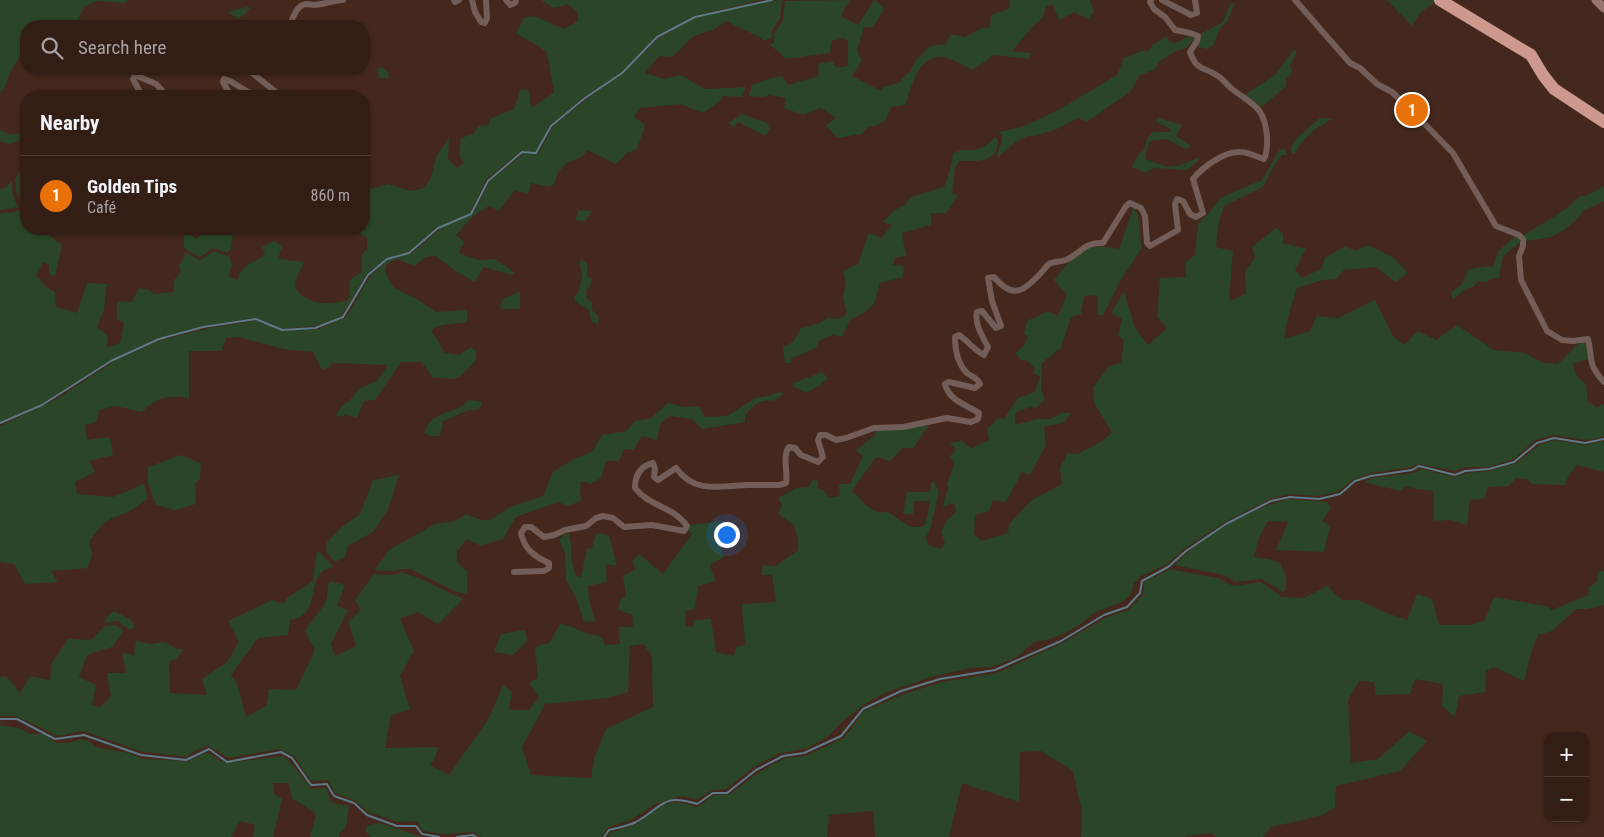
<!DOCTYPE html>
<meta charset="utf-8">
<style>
:root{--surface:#331e16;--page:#3e2b23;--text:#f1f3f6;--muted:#a9a2a1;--line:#4e3c35;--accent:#48d779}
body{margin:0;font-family:"Roboto Condensed",sans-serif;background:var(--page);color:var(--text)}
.controls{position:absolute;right:15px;bottom:15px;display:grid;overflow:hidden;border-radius:10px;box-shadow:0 1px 4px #0004}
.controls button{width:45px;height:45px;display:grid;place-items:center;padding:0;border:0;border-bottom:1px solid var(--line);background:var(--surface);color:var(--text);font:25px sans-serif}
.you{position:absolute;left:726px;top:534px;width:18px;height:18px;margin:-12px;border:4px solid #fff;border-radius:50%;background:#1a73e8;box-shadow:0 0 0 8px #1a73e833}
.badge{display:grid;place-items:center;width:32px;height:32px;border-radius:50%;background:var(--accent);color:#fff;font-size:16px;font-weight:700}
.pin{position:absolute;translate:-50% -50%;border:2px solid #fff;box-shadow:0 1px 5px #0006}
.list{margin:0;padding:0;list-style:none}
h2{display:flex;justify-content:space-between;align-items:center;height:65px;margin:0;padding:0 20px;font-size:21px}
h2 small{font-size:16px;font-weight:400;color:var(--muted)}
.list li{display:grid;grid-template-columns:32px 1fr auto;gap:15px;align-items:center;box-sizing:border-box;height:80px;padding:0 20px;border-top:1px solid var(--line)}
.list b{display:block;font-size:19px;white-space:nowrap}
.list p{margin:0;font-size:16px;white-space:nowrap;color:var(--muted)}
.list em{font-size:16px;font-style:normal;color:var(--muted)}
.icon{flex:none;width:28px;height:28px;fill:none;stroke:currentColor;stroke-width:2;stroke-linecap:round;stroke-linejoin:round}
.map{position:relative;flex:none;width:1604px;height:837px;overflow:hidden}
.search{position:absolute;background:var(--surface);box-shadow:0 1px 4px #0004;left:20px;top:20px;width:350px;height:55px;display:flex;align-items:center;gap:12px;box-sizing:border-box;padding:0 18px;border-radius:20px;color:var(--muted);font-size:19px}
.panel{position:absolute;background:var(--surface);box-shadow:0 1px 4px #0004;left:20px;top:90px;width:350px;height:145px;border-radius:20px}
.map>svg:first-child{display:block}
</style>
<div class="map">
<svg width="1604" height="837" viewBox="0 0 1604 837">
<rect width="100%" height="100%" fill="#44281d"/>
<path fill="#2a4528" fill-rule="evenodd" d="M0,0H129L124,3L97,1L84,7L75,26H26V47L10,72L4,89L0,93Z
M541,0H760L694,16L656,36L621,72L584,97L550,125L536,152L521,151L486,180L470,213L437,227L409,252L387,258L366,275L342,316L315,326L282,329L257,318H253L202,326L158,338L109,361L41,404L0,422V213L15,212L23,208V205C16,197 16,189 15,179L21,170L26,171V229H41L62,245L55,276L49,274V265L43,262L36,276L48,288L55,292L56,307L77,313L87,283L107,284L104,310L97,327L108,336L107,348L120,343L124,323L117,319V301L132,302L139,288L149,290L154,294L173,292L174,280L181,272L179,265L183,260L185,252L199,260L204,258L214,251L227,256L229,255L232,265L228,276L237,280C245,260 252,266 265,254L262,247L274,241L283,246L280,251L279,259L304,262L296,280L295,287C305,306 330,305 348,300C352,293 347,286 351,279C353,277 359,274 362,272L361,256L367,249V238L358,232V229H364V191L388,184L411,191L424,188L431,178L436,157L447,140L449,138L448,159L457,168L464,163L459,155L461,138L473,134L479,126L488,125L490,119L515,108L520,90H529L531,107C541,104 545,97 554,93L547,52L516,33L524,18L534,16L564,29L578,21L577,12L568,4L554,8Z
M782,0L780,18L772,31V38L763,41L761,38L726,21L713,30L694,36L672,57L659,56L645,73L664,79L681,75L705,89L746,87L742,97L723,96L720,101L703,113L680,104L640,108L634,117L645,125L637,149L627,153L616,164L588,150L580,158L568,162L558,172L554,184L550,187L531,183L528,194L515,190L499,211L489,206L471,218L456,235L464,242L459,253L478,260L495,259L515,273L513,275L483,267L475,282L454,270L436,256L426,257L415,266L396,259L386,265L385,272L394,288L417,299L436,312L467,310V322L442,325L431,330L445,353L459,355L471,347L476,351V360C458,380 459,381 432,377L422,362H401L375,400L364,401L357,418L346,415L336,417C339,404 354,401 358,389L377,381L388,365L333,363L325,370L321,368L313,352L283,349L239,337L226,338L221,351H189V398C168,395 158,396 142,412L115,406L99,410L96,422L85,425L87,440L110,437L113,455L89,461L95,472L75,482L77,494L113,497L144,484L148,499L126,513L112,518L103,524L89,541L92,554L88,568L51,571L58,582L25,584L14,564L0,562V426L55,400L113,362L161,340L206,329L257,320L282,331L319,329L346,317L371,275L389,259L412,253L441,228L474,212L490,181L524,153L538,154L554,125L605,85L624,72L660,37L697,17L770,1Z
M850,0L841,16L858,25L874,0L883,6V11L872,28L864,27L857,51L862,61L852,76L881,91L883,87L899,83L906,74L910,72L916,60L930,46L946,44L951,34L965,37L979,29L990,27L991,15L1009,9L1010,0H1090L1094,11L1089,20L1075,12L1059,20L1053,5L1046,6L1043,18L1035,24L1012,51L1032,53L1028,59L994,55L973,70C963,66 951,57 940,57C918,56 911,89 905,105L891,107C885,123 885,124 868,127L862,134L838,138L826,126L836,118L821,108L803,115L784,108L786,98L768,95L764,97L749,96L752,85L768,79L782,76L788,85L819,76L818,64L832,61L837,68L848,66V41L843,38L832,41L830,53L785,59L781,54L769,44L774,43V34L783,20L785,1Z
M1387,0H1434L1435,2L1421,12L1412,26Z
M1235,3L1227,22L1221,27L1213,45L1207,49L1199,47L1197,43L1201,34L1223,22L1230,4Z
M246,7L250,8L246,13L238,19L228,12Z
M1167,36L1169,42L1175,43L1190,36L1194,38L1192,42L1186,48L1174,52L1160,61L1155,69L1139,76L1131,91L1087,122L1078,118L1055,130L1033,136H1028L1016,142L997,158C997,150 1004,143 1002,135L998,132L1022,127L1060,109L1117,75L1124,58L1141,51H1148L1153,45Z
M1294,49L1297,52L1290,65L1292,73L1286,79V86L1262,107L1244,95L1275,75Z
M382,67L388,72L389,78H379L376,69Z
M742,114L767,123L770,129L765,136L738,122L734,127L728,123Z
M1158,118L1182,125L1176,136L1191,146L1185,149L1167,139L1150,141L1146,151V159C1170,170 1174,168 1197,158L1200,159L1187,170L1154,168L1146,173L1132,167L1138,155L1144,150L1148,137L1154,132H1168L1172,130L1156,122Z
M1320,118L1332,119L1314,130L1298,147L1295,153L1292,154L1291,147L1297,138Z
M0,130L11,135L20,133L26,138L8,144L0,141Z
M995,137L998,140C998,164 977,161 959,161L955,168L952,193L958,196L946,213H931V225L902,233L906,256L895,258L893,265L904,266L903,277L880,283L874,304L865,312L850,320L842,337L833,335L819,341L816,348L792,358L790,363H785L783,347L793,342L801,328L820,323L827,318L838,319L847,314L843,297L846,283L843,271L858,264L869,233L881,238L892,225L882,222L895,210L905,205L911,197L944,187L950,170L953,154C966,146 966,152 977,149C984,148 990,142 995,137Z
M1280,149L1285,150L1288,155H1282L1275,164L1263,187L1224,206L1219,221L1216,247L1233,251L1229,301L1246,294L1245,271L1255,258L1252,247L1276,228L1283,234V243L1306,249L1295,270L1302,278L1321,269L1325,258L1345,246L1356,251L1368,245L1394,258L1408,273L1395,282L1376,267L1344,270L1336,279L1323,280L1297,288L1289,313L1284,339L1310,331L1317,316L1338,318L1375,300L1393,336L1404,345L1418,331L1436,340L1457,325L1494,350L1525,353L1543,363L1558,364L1578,344L1583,342L1586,344L1588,359L1573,364L1577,377L1586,384L1588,402L1597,407L1604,404V436L1601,438L1586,440L1553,435L1535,440L1514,459L1489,467H1465L1455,471L1419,464L1411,467L1373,473L1354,479L1337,492L1317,496L1290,494L1270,499L1225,522L1184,549L1167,564L1141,576L1134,583L1130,595L1124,601L1094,613L1078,626L1063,634L1047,640L1034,642L1017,657L992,667L971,668L934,676L885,693L868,702L844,720L827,737L808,748L778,754L754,767L726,789L713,790L697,799L681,796L655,804L631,820L608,827L601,837H481L473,832L444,834L423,831L417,821L398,822L368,812L354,800L335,793L328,780L311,781L294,756L278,749L229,758L208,746L196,750L186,757L140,751L84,731L58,736L16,716H0V677L6,676L20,693L30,676L50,680L52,663L68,639L91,640L105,626L116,625L124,631L112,647L87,655L79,677L96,685L92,705L101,707L111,696L107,673H126L122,652L134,656L136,641L151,644L163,642L169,644L174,648L183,650L177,658L169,662L170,693L207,695L202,679L227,662L239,642L228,621L272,600L283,604L287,598L313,581L317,550L333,566C330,568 325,569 323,571C307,584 320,616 290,620L288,635L258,638L231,675L238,686L246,717L266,706L269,689L296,690L315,650L305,631L326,602L329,581L345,585L337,606L348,610L331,644L335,656L356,646L348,622L361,610L355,600L374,574L392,575L402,572L421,579L463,599L438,624L418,612L400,619L414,651L400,676L410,710L391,715L385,748L438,747L436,756L430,765L449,775L489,718L503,685L512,692L509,710H529L539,697L529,683L538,678L535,647L549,643L561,623L586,633L602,637L605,645L620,644L619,627H633L632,614L626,613L618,609L620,600L626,596L623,576L636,569L632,561L639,554L663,574L692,534L688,531L690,525L723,521C726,535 717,542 724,557L710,565L715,581L698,586L695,609L685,611L686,626L693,627L694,620L711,619L716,652L734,656L736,647L745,645L742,604L776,602L772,575H761L763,565L776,566L798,550V540L794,525L778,514L782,505L778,498L796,488L808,487L813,480L818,481L817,488L824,491L830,498L840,496L839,484H850L863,456L856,450L875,435L876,430L929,425L913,448H903L890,461L876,457L852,491L868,507L880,513L886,511L910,527H922L926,522L930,501H914L913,514H903L907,492H930L931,483L934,481L939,492L931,526L926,537L928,545L941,549L945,544L941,531L947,520L956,512L954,503L943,507L945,496L949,489L947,484L954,464L950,456L956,450L950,443L962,441L966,445L972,448L989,440L987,429L997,419H1004L1018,398L1028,395L1035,391L1040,377L1033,373L1035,369L1028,361L1021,360L1015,353L1024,346L1028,336L1024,334L1027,321L1048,311L1058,316L1067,295L1054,280C1075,255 1084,241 1119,249L1134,206C1141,219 1139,234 1142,248L1120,281L1103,315H1097L1098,297L1094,295L1084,296L1081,314L1071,317L1061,348L1042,363L1041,389L1045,400L1036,408L1030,407L1015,413V425L1038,419H1050L1062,413H1071L1063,423L1044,427L1046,445L1030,475L1022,472L1006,502L993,500L989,511L975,515L974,534L982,541L1008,533L1009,524L1032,500L1062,484L1060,468L1068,453L1079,454C1090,446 1103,443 1112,432L1094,403L1093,387L1109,366L1121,363L1124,341L1118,335L1122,319L1111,313L1124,291L1135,328L1148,345L1167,328L1157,317L1160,278L1186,277L1185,263L1195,255L1198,224L1209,213L1220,198L1262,180ZM643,644L652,656L653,707L606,729L594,759L591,778L531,775L522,747L545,704L607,698L628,692L630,646Z
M12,180C12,190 12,199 19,207L0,210V189L6,187Z
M1604,186V201L1583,211L1577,219L1564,230L1551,237L1526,241L1524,235C1540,224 1567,212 1578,197L1588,195Z
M579,210L592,211L585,221L575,220Z
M210,229H239L233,233L231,249L227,253L213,248C208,251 205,255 199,257L184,248V235L190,234L196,239Z
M1516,236L1520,238V242L1503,256L1499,278L1490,279L1487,282L1478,281L1473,287L1465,289L1453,300L1451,292L1461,285L1469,269L1490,266L1493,267L1498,251Z
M582,259L587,264V276L592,279L590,286L586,291L587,299L592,302V310L598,316L599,324L592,322L589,310L577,303L574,297C582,289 584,274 579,264Z
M520,291V309H502L500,306L503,299Z
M822,372L828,378L819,386L806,393L792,386L794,383Z
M779,392L784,393L774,401C760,399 754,405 745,415V422L702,429L692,419L670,416L660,424L657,440L642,436L633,450L624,449L619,461H606L601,478L590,484L581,481L580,490L581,501L568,506L558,502L516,517L503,539L481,546L467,539L457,551V562L467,571V594L454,591L410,569H402L392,571L375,570L389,550L435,524L455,521L466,514L481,520H490L510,507L543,496L553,472L572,460L592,452L602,435L626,431L635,421L651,418L668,403L684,407L699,406L705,417L727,416L755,398L769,396Z
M469,400L482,402L480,409L466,411L442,422L443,427L439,436H430L427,434H424C425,431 427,425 429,423C439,411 459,412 469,400Z
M1554,440L1586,445L1604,441V472L1577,465L1568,477L1565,485L1532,484L1527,479L1516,478L1509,486L1488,487L1484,499L1470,500L1467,525L1450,520L1434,521L1433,491L1416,489L1406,486L1400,491L1364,482L1372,478L1414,473L1422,469L1455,477L1468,473L1489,471L1517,463L1539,445Z
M181,455L201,463L200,479L195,484L196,504L175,510L156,505L148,484V467Z
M399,475L388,510L373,532L348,546L345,557L335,562L326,552L327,542L342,527L360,514L373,480Z
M1289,499L1327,502L1331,508L1322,521L1330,526L1324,552L1276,550L1288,522L1268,521L1258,540L1254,557L1269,559L1280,563L1286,576V589L1283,592L1262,579L1235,582L1224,575L1174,565C1201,537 1251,508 1289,499Z
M569,533L571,544V558L576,576L581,577L587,549L592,548L596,533L609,535L617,566L606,564L607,582L588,586L589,600L595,621L584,622L577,600L566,580L565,553L559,540L563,535Z
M1170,569L1221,579L1233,586L1261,582L1282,597L1304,598L1327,586L1342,600H1358L1387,613L1407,620L1417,594L1432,599L1439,625H1469L1484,621L1494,597L1546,606L1552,610L1588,595L1589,587L1597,582L1598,572L1604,571V605L1587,609H1576L1552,631L1538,635L1531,653L1524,681L1494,667L1486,671L1485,692L1459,696L1455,717L1442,706L1443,684L1415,679L1410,694L1376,695L1374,682L1359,681L1348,700L1351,763L1378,759L1409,731L1427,741L1400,771L1336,786L1335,808L1320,816L1271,827L1263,837H1216L1211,833L1180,837H1081L1082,812L1073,771L1041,751L1020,752L1019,802L962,783L949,837H875L873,811L829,815L827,837H607L610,833L637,824L661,805L679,802L697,807L714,795L730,794L759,772L785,758L806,756L844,738L864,711L904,694L942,682L997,673L1062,643L1105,618L1128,610L1143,595L1144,582Z
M114,611L131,620L135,627L130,630L118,621L104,623L106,618Z
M525,630L527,641L513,655L494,652L501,634Z
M0,725L19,728L31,734H43L57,743H70L80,739L89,741L95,747L129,753L142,759L188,761L205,753L211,754L219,760L227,763L283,756C290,762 308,781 310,789L326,788L332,803L349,806L346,827L339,834V837H310L316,814L292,798L289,783H273L274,794L282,799L273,837H253L255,825L240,821L231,837H0Z
M380,823L421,837H371L365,831L368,825Z"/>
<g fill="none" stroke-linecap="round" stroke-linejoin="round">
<path stroke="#5b7b88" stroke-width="2" d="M0,423L42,405L111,361L159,339L203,327L256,319L282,330L315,328L343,317L368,275L387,259L409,253L438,228L471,214L488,181L522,152L536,153L551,126L585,98L622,73L657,37L695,17L772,0
M0,719H17L55,739L84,735L141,755L186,760L209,749L227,762L281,752L292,758L311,785L327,784L334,796L354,803L367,815L397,826H416L422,834L439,837
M457,837L473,835L476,837
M604,837L609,830C617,828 628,826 636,822C663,807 661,793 697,804L713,793H727L756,770L783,756L804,753L841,736L863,709L901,691L940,679L995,670L1061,641L1104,615L1127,607L1140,593L1142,581L1168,567L1186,551L1226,524L1271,501L1290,497L1319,499L1340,494L1355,481L1371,476L1412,470L1419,466L1455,475L1465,471L1489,469L1514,462L1537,443L1554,438L1585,443L1604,439"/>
<path stroke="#725d58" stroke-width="6" d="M454,0L455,2L459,0
M472,0L475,12L481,22L485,23L487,18L486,0
M506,0L510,5L515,3L516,0
M1162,0L1191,15L1197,13L1195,0
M1295,0L1350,63L1360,68L1377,84L1392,92L1421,120L1453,153L1496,226L1519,235L1523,239V246L1519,256L1521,280L1547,331L1562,340L1573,341L1588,339C1593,359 1587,364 1604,382
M290,26C292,18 297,5 306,4C309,4 312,5 314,5C324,4 333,1 343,0
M247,69L276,92V96
M142,96L133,79L135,75L156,84L167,96
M231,96L223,82L224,79L230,81L248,92L264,96
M156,229L159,231L167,229
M514,572L544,571L549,568V563C535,557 524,549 521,533L525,527H531L544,537L554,535L565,530L586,526L596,518L603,516L613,518L624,527L652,525L684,531L687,526C673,506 650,507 635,488C635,475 641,466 653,463L655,469L654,477L658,480L676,468C695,494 719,486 747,485C758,485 768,485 779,485L786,483C788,471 782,457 789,447L795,448L801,455L818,462L823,457L818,440L820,435H826L836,440L846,438L874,428L903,427L947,418L971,422L978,419L979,413C967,405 949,401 945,384L949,382L975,388L980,384C977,377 972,377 967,373C958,364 955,349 955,337L959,335C968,341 974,350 984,355L988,347C983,337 974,324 977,312L982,311L996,328L1001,326L992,301L988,278L994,277C1011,297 1021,294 1038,276C1042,273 1045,267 1049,264C1055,261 1063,262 1068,259C1082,252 1085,242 1103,243L1126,206L1130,203L1141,208L1145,216L1147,243L1150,246L1178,230L1175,204L1177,199L1183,201L1190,214L1196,217L1203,213L1193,179C1203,167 1224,151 1241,152C1248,152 1257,157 1264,159C1268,151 1267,144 1267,136C1264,106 1254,106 1232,89C1227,85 1223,79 1218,76C1204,66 1197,72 1190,52L1197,41L1198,36L1190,33L1175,30L1165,17L1154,9L1150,2L1151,0"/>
<path stroke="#97756e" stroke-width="9" d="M1596,0L1604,8"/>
<path stroke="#cd988e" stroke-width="12" d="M1440,0L1531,55L1543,75L1554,89L1604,122"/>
</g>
</svg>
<div class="controls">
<button>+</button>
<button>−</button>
</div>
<div class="you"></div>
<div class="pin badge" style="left:1412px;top:110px;background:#e8710a">1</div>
<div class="search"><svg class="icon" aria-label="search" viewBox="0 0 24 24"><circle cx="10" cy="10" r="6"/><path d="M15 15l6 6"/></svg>Search here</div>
<section class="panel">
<h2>Nearby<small></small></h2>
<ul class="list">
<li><span class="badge" style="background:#e8710a">1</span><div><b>Golden Tips</b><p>Café</p></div><em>860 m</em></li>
</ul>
</section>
</div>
